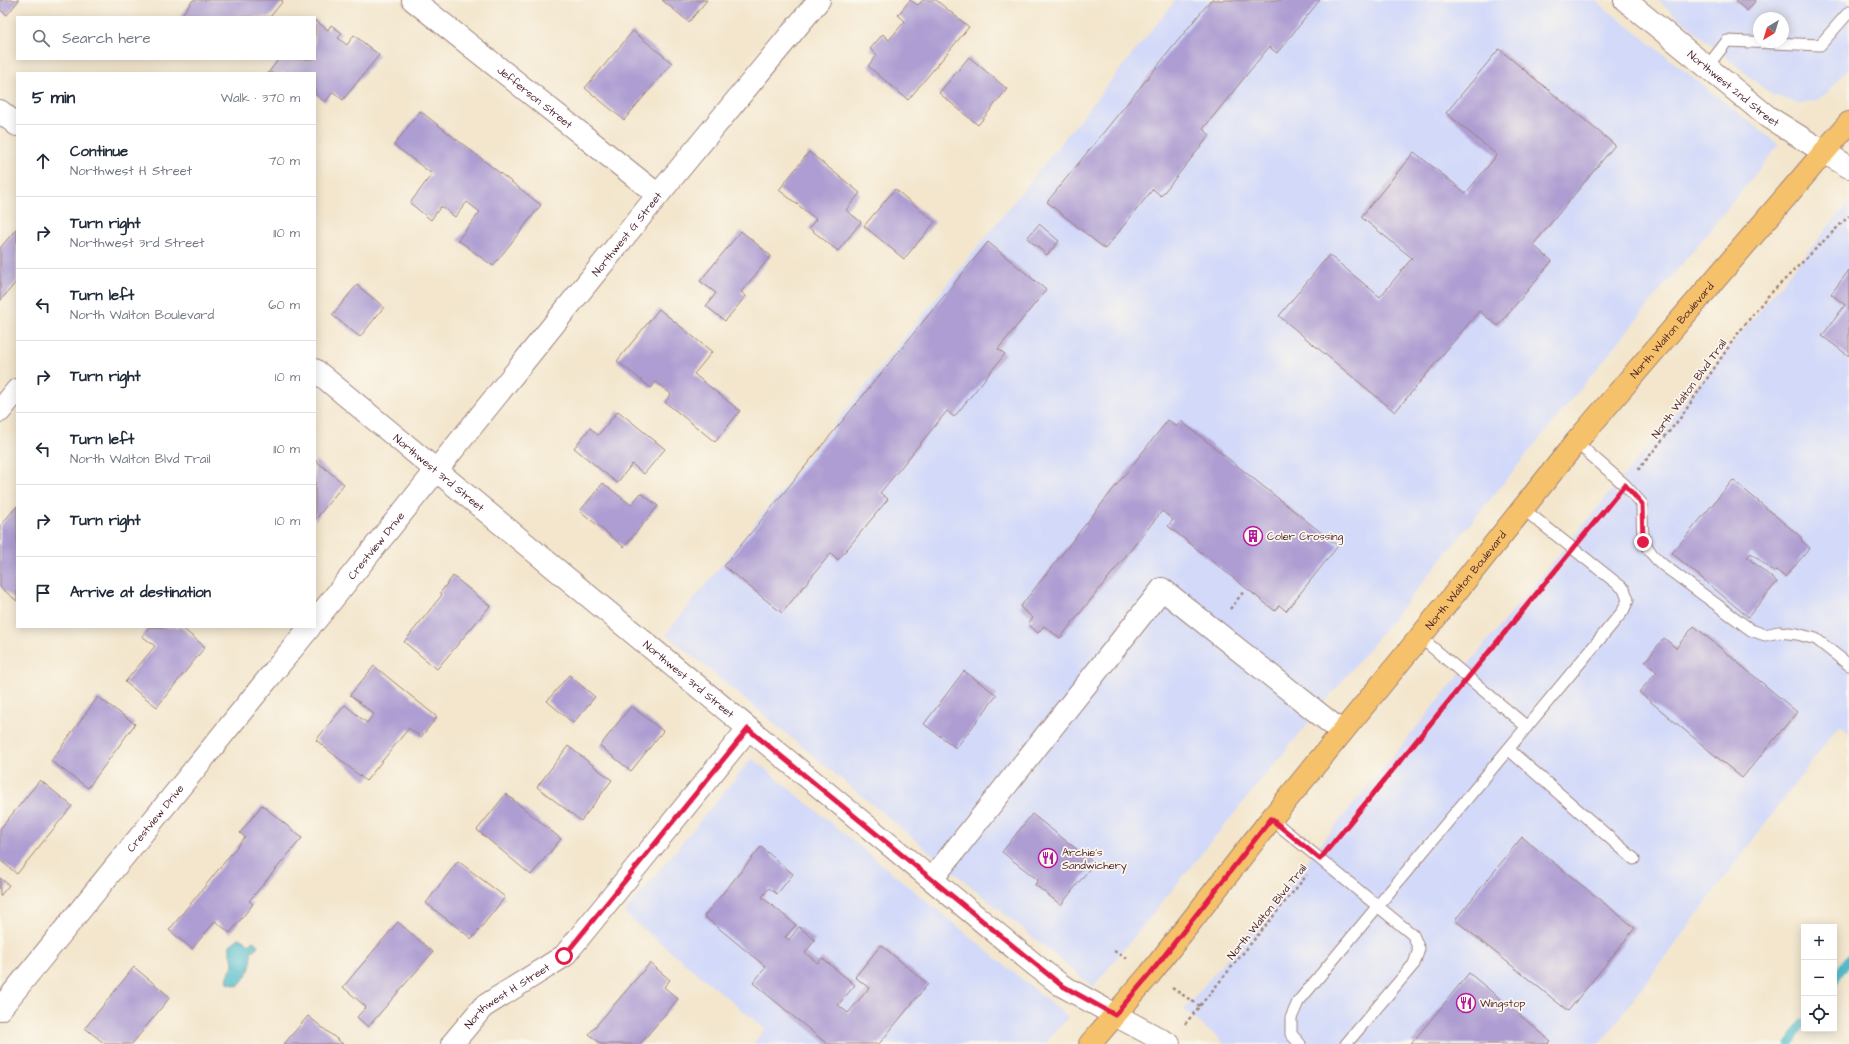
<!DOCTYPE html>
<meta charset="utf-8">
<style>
:root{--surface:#fff;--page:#f2f2f3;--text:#1f2937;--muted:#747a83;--line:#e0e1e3}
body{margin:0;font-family:"Architects Daughter",sans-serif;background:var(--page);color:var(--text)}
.controls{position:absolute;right:12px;bottom:12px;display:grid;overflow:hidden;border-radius:0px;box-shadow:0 2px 10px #0003}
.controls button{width:36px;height:36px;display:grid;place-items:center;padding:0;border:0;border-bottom:1px solid var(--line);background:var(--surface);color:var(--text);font:20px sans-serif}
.compass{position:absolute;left:1753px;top:12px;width:36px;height:36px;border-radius:50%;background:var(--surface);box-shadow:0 2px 10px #0003;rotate:218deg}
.stop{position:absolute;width:12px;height:12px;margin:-9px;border:3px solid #e11d48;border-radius:50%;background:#fff}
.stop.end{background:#e11d48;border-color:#fff;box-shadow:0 1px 4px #0008}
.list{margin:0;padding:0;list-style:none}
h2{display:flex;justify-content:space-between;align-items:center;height:52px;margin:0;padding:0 16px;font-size:17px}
h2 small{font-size:13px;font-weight:400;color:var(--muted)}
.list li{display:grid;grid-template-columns:26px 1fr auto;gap:12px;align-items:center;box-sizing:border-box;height:72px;padding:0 16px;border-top:1px solid var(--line)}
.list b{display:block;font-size:15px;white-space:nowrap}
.list p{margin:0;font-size:13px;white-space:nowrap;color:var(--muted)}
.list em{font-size:13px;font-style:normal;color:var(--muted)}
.icon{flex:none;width:22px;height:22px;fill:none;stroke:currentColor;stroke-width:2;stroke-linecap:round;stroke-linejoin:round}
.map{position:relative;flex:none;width:1849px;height:1044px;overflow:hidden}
.search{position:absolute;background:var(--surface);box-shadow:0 2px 10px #0003;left:16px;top:16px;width:300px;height:44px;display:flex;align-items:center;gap:10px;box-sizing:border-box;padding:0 14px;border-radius:0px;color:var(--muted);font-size:15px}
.panel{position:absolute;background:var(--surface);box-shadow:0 2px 10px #0003;left:16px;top:72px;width:300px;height:556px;border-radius:0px}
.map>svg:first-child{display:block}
</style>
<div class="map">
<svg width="1849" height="1044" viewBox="0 0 1849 1044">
<rect width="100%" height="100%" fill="#fbf7ec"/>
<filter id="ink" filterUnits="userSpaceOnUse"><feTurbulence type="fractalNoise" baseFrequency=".025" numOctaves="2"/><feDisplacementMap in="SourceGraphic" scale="8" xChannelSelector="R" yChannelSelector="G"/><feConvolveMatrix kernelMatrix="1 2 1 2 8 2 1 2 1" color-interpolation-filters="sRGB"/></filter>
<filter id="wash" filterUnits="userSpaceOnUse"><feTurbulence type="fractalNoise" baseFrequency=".012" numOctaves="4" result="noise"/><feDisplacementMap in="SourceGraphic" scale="16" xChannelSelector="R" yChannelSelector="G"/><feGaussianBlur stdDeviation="0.9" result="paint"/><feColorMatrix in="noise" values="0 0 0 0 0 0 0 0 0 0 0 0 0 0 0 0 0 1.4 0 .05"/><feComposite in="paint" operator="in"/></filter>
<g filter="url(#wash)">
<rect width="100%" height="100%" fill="#f3e6cd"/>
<path fill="#d2d9f9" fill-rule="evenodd" d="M1176,0H1595L1779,145L1093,987L666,634Z
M1657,0H1849V67L1827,93L1815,101L1801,104L1772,95ZM1759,18H1783V42H1759Z
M1849,202V733L1839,725L1600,1044H1225L1184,1010Z
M752,758L1068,1017L1045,1044H753L765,1029L624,913Z"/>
<path fill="#51bdcc" stroke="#4e6e7c" d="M239,938L245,940L249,944L253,941L258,945L255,950H251C254,963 247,977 238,986L228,983C226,975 232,971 233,964C233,957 229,952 230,945Z"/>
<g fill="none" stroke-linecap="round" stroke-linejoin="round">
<path stroke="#51bdcc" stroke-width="9" d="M1834,981L1849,959
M1789,1044L1804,1023"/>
</g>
<g id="blocks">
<path fill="#ad9dd2" d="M0,0H19L7,15L0,10Z
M193,0H281L283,1L270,17H180Z
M662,0H707L689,22Z
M910,0L918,5L923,0H936L969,27L908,100L868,66L877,55L870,49L883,34L889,40L905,21L898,15Z
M1211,0H1320L1277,53L1269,47L1203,129L1210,135L1161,196L1153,189L1105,249L1047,202Z
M1734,0H1756L1747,11Z
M315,20L328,30L331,25L342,33L338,38L347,45L354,35L379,55L343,100L333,92L325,102L315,94V73H268L279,59H315Z
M633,31L672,63L624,120L585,88Z
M1499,49L1615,145L1533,245L1552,261L1498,326L1479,311L1395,412L1279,316L1329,255L1380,297L1412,258L1361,217L1414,152L1466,193L1497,155L1446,113Z
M969,57L1007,89L978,125L939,93Z
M420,111L541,205L493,266L458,240L480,212L467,202L455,217L441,206L431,220L410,203L432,174L394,145Z
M809,152L860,193L846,210L861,222L838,251L809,228L816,219L779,190Z
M895,189L935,222L904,259L864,226Z
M1039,224L1059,241L1047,255L1027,238Z
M17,228V281L0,301V248Z
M741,231L771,256L741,292L746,296L725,321L706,306L716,293L700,281Z
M988,242L1046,290L998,349L1005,354L954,417L947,411L880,493L888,499L838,560L831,553L782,613L724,566Z
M1849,270V356L1822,336L1845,305L1831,294Z
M357,285L384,307L360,337L332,315Z
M659,309L712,352L694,374L740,411L715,442L665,402L671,394L656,382L651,388L617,361Z
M618,411L665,449L644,474L632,464L617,483L574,448L590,428L598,435Z
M1168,420L1177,426L1181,421L1338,546L1286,611L1279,605L1275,611L1168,526L1173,520L1162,511L1060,638L1044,626L1038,633L1028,624L1033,618L1020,607Z
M315,460L344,484L315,520Z
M1733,480L1802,538L1801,540L1810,548L1785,577L1776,570L1774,572L1751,553L1747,557L1777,582L1748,617L1672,553Z
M603,483L631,505L641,493L658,506L624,547L580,511Z
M17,506V601L0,587V526Z
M453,576L490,606L437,669L404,642L442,595L440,593Z
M1694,626L1797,712L1742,778L1639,692L1657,672L1645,662L1664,638L1676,648Z
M149,627H181L205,647L157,707L125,682L155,646L142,636Z
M374,666L437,717L421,737L409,728L366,781L316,740L345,705L367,723L374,714L350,695Z
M964,671L997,695L956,748L924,724Z
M569,675L595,697L573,723L547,701Z
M98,697L135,724L88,788L51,761Z
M631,706L663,731L631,771L600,746Z
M568,746L612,780L581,821L537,787Z
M40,780L72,806L17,874L0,860V829Z
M506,794L561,839L531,875L477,830Z
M262,805L302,838L249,901L253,904L230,933L215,921L192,949L169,930L245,837L240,833Z
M1032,814L1094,863L1061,905L1035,885L1038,880L1002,852Z
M1522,837L1635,928L1568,1011L1455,920Z
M761,847L793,874L777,894L769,888L762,897L796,925L785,937L789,940L799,927L815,940L805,953L818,963L822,958L855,985L838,1005L848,1013L869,988L855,977L881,945L928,984L879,1044H827L753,983L766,967L704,916Z
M458,861L505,897L472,939L426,903Z
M0,878L9,885L0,896Z
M398,922L433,952L368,1027L357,1017L366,1007L343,987Z
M650,963L670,980L664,987L678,999L640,1044H601L589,1034Z
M134,967L170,997L132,1044H105L85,1028Z
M1469,973L1551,1041L1548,1044H1411Z
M308,1016L343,1044H284Z"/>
</g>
</g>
<g filter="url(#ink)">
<use href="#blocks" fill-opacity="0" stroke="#9e827c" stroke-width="1"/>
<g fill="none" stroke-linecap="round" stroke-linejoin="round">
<g stroke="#9e827c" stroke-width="13">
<path id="service" d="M1707,67L1727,41L1820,45L1849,12
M1576,442L1625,485L1642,504C1643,533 1638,544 1663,565L1751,630L1765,635L1779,632L1797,634L1816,639L1849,665
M1420,637L1527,727
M1508,749L1634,859
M1271,819L1413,935L1419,949L1414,964L1346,1044
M1300,1044L1291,1034V1018L1298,1002L1623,611L1628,600L1624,589L1522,508"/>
</g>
<g stroke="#9e827c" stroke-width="24">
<g id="minor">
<path id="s1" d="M413,0L658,195"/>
<path d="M0,111L17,125"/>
<path d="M1824,152L1849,167"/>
<path id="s2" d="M315,370L1035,965L1061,985L1115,1015"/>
<path d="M0,411L17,390"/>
<path id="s3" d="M315,621L658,195L819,0"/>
<path d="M932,879L1162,589L1342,732"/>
<path id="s4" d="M0,1009L310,627"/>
<path id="s5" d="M452,1044L483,1007L564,956L748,729"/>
</g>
</g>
<g stroke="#9e827c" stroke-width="24">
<g id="tertiary">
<path id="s6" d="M1625,0L1768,117L1824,152"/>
<path d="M1115,1015L1169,1044"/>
</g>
</g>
<g stroke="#9e827c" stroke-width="24">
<g id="primary">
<path id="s7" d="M1090,1044L1150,974L1271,819L1420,637L1576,442L1849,123"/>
</g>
</g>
<path stroke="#9e827c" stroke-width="2.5" stroke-dasharray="3 3" stroke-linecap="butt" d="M1638,470L1681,417L1736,336L1766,298L1849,216
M1586,533L1612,501
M1230,609L1244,591
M1482,662L1561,565
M1333,843L1456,694
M1114,951L1128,959
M1172,988L1200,1006
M1185,1024L1307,875"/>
<use href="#service" stroke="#fff" stroke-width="11"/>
<use href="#minor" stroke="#fff" stroke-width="22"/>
<use href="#tertiary" stroke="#fff" stroke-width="22"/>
<use href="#primary" stroke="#f5c16b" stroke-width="22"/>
</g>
</g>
<g fill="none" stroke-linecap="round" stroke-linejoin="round" filter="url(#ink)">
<path stroke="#e11d48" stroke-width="5" d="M564,956L748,729L1061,985L1115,1015L1150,974L1271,819L1320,859L1625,485L1642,504L1643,542"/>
</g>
<defs>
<g id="building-ring" transform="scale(1)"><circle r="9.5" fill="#fbf7ec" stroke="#b5179e" stroke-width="1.5"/><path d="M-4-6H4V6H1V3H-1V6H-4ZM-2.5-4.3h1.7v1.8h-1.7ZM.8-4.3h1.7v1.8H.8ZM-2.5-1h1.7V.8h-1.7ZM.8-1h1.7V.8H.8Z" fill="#b5179e"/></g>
<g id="restaurant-ring" transform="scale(1)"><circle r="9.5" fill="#fbf7ec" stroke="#b5179e" stroke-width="1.5"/><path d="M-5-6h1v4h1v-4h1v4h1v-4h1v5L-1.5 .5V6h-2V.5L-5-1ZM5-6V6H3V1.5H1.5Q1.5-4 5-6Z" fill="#b5179e"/></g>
</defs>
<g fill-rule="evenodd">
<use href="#building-ring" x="1253" y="536"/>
<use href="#restaurant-ring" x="1048" y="858"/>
<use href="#restaurant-ring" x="1466" y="1003"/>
</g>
<g text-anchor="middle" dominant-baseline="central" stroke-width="3.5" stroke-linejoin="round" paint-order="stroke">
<g font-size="11" fill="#4a1f2b" stroke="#fbf7ec">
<text stroke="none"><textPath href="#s6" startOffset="140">Northwest 2nd Street</textPath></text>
<text stroke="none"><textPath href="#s1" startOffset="156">Jefferson Street</textPath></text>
<text stroke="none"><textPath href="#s3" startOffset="497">Northwest G Street</textPath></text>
<text stroke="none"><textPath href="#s7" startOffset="921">North Walton Boulevard</textPath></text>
<text transform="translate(1689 389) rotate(-54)">North Walton Blvd Trail</text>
<text stroke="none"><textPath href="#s2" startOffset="161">Northwest 3rd Street</textPath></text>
<text stroke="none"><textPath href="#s3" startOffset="97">Crestview Drive</textPath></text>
<text stroke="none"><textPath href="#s7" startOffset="597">North Walton Boulevard</textPath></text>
<text stroke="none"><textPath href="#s2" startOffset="485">Northwest 3rd Street</textPath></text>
<text stroke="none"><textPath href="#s4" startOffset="246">Crestview Drive</textPath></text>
<text transform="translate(1267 912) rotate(-51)">North Walton Blvd Trail</text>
<text stroke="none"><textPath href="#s5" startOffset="74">Northwest H Street</textPath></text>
</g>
<g font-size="11" fill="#4a1f2b" stroke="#fbf7ec" text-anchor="start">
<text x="1267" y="536">Coler Crossing</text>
<text x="1062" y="852">Archie’s<tspan x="1062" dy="13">Sandwichery</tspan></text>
<text x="1480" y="1003">Wingstop</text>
</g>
</g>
</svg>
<div class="controls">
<button>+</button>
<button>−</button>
<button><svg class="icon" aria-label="locate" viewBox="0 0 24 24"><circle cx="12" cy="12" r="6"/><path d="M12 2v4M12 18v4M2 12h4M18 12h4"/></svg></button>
</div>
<svg class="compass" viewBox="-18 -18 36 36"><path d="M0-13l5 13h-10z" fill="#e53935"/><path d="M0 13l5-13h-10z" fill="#747a83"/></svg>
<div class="stop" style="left:564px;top:956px"></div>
<div class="stop end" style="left:1643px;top:542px"></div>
<div class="search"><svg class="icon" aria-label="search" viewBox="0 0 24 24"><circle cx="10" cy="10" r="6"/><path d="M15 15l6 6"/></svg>Search here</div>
<section class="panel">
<h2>5 min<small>Walk · 370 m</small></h2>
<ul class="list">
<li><svg class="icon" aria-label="ahead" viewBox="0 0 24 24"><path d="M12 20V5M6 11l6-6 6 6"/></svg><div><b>Continue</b><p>Northwest H Street</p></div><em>70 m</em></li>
<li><svg class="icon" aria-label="right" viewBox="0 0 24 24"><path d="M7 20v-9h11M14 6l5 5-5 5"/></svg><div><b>Turn right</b><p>Northwest 3rd Street</p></div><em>110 m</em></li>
<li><svg class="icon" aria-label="left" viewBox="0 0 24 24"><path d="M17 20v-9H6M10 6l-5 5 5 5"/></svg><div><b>Turn left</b><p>North Walton Boulevard</p></div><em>60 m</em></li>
<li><svg class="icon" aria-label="right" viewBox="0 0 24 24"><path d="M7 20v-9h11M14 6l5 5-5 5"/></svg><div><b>Turn right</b></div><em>10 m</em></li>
<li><svg class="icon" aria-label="left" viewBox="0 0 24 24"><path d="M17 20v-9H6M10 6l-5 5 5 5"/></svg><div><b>Turn left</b><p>North Walton Blvd Trail</p></div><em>110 m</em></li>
<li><svg class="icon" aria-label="right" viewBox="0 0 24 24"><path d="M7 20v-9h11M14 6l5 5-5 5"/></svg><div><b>Turn right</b></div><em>10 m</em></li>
<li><svg class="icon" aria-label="arrive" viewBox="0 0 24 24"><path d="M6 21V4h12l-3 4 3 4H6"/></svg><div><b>Arrive at destination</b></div></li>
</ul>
</section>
</div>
